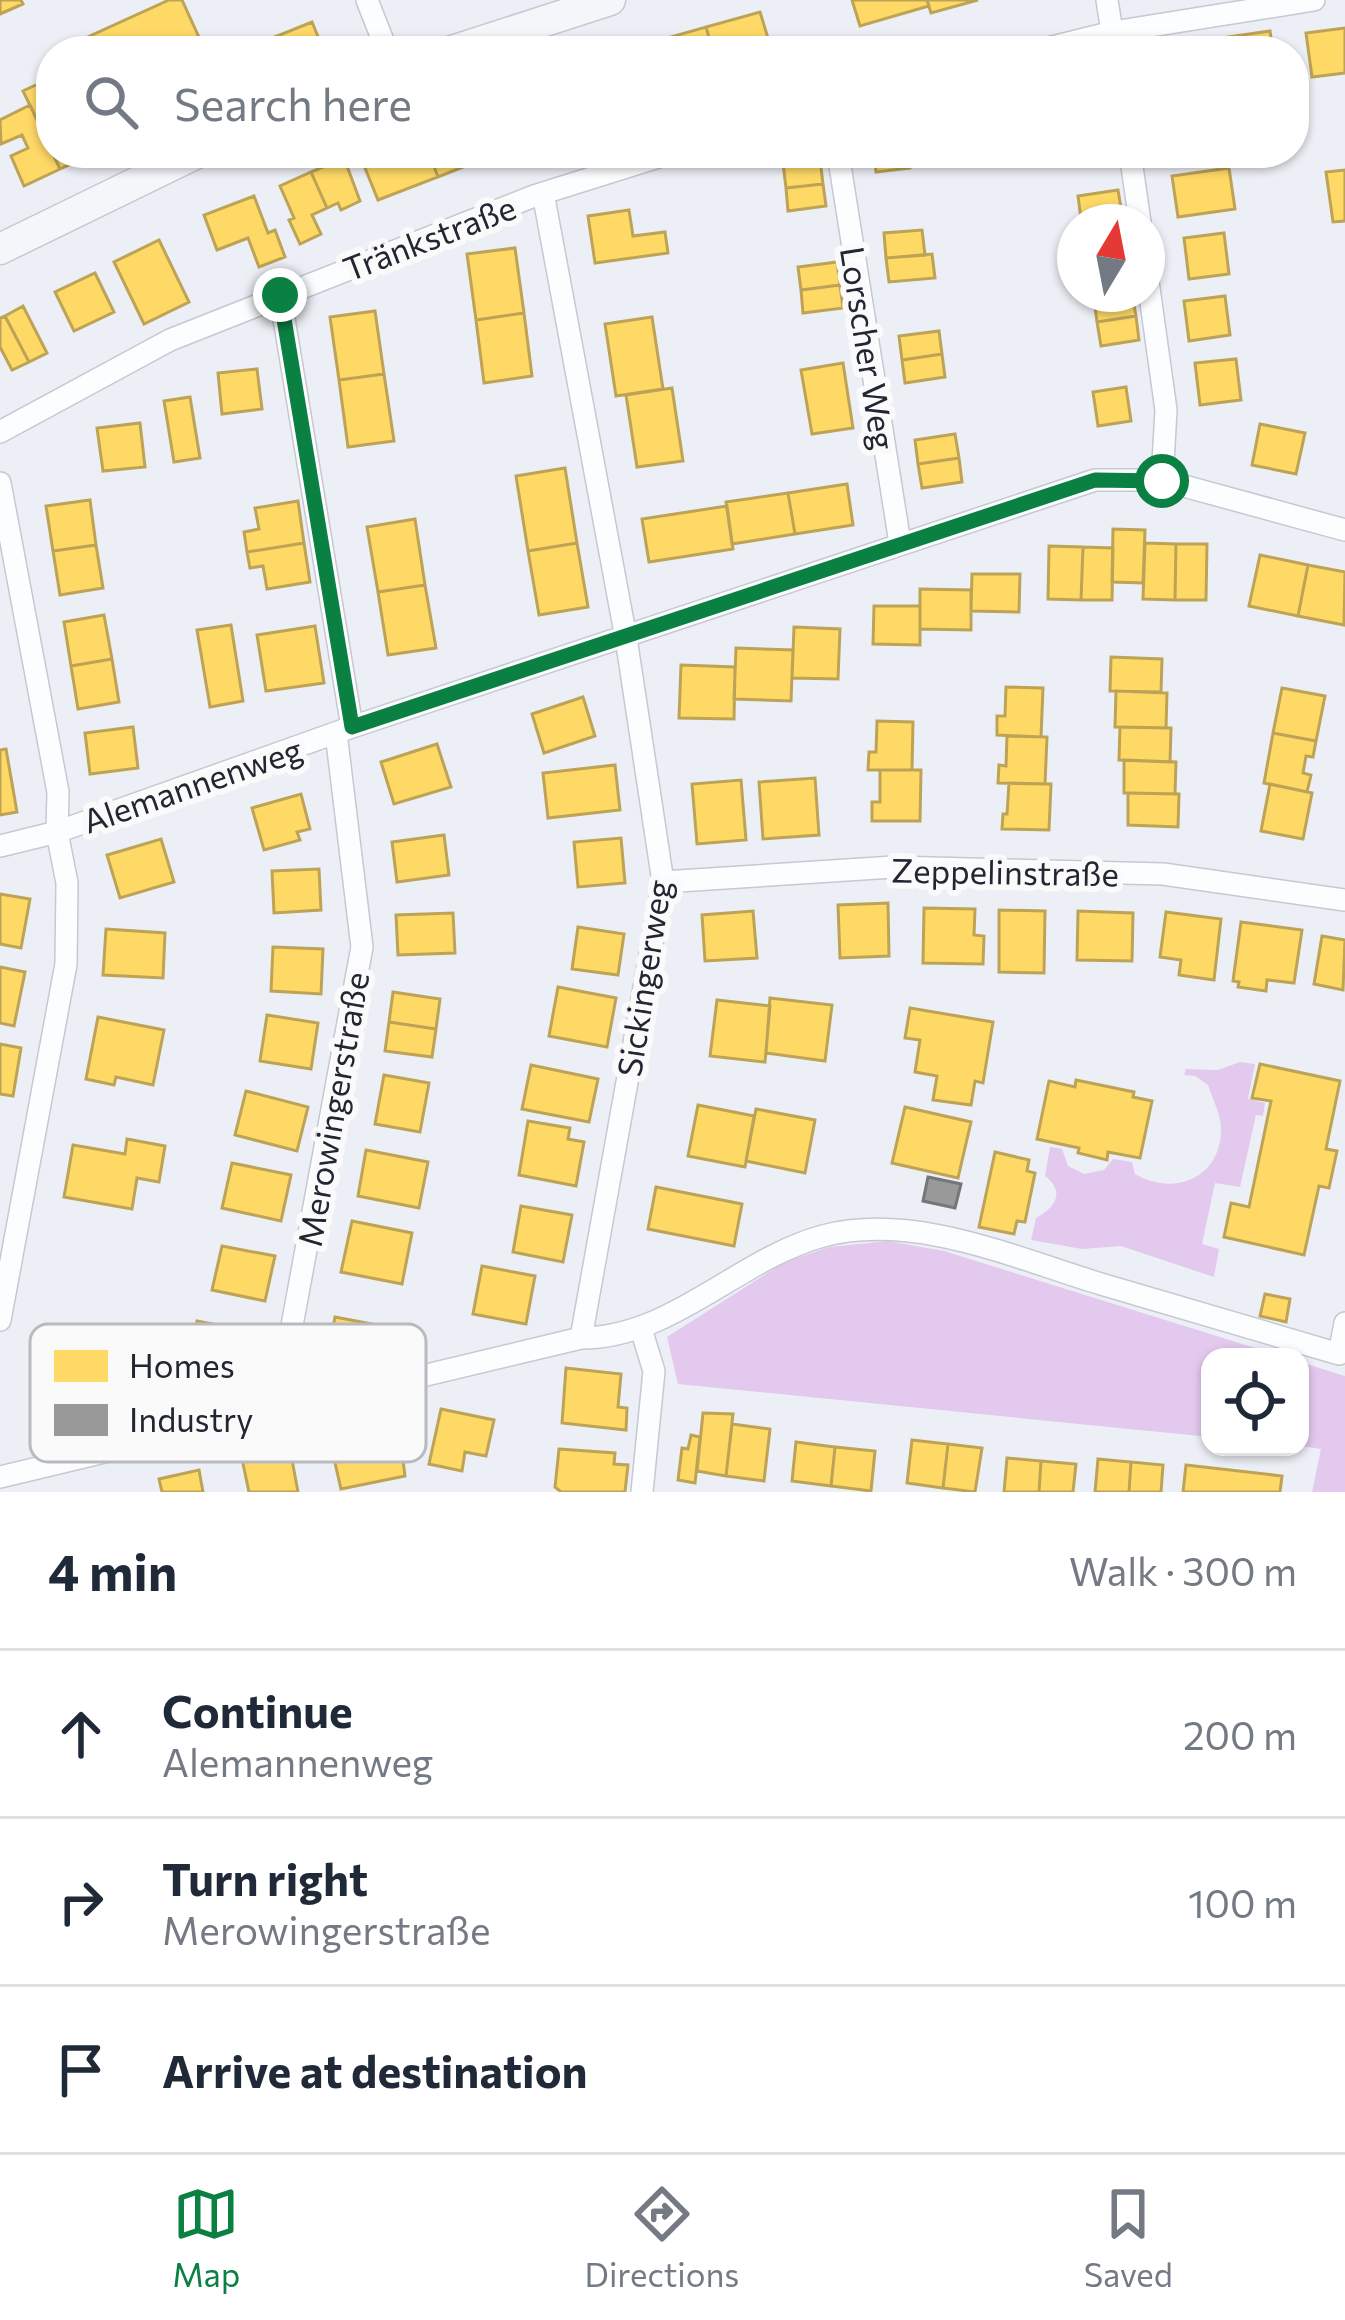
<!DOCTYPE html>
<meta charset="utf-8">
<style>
:root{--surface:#fff;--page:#f2f2f3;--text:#1f2937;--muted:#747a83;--line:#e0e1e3;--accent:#0b8043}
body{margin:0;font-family:Commissioner,sans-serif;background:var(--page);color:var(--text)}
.controls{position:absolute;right:36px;bottom:36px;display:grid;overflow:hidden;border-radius:24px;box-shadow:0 3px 9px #0004}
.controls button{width:108px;height:108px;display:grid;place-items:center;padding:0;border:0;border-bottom:3px solid var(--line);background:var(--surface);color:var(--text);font:60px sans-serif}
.compass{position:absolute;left:1057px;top:204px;width:108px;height:108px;border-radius:50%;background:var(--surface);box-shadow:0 3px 9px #0004;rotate:10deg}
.stop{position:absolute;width:36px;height:36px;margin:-27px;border:9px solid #0b8043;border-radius:50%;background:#fff}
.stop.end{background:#0b8043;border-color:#fff;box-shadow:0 3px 12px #0008}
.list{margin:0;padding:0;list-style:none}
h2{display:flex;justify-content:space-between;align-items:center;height:156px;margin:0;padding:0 48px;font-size:51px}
h2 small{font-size:39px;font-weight:400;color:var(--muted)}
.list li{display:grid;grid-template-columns:78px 1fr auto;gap:36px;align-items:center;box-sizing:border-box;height:168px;padding:0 48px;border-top:3px solid var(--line)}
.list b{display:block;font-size:45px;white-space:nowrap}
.list p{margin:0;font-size:39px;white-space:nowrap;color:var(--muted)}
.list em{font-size:39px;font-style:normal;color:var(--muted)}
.icon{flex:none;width:66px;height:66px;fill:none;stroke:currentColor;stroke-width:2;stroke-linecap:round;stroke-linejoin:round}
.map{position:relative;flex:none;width:1345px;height:1492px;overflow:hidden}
.search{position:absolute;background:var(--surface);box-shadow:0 3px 9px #0004;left:36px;right:36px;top:36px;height:132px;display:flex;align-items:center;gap:30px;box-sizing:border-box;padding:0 42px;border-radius:48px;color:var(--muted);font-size:45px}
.sheet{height:660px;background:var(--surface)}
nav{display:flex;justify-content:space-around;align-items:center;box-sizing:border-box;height:168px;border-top:3px solid var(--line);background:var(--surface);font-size:33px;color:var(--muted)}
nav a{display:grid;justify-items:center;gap:6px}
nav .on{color:var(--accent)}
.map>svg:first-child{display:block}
</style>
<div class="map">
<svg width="1345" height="1492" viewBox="0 0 1345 1492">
<rect width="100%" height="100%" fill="#edeff6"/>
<path fill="#e3c9ee" d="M1240,1062L1255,1064L1248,1099L1265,1103L1263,1116L1256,1115L1240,1187L1215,1183L1202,1244L1219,1249L1214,1277L1121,1246L1082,1249L1031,1240L1036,1218C1055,1208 1066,1192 1045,1176L1050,1147L1062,1149L1068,1166L1084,1174L1104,1170L1113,1159L1132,1162L1135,1174C1172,1196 1219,1180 1221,1132C1222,1117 1213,1100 1208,1085L1195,1076L1184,1075L1186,1069L1218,1070Z
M888,1241L944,1251L1284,1357H1210V1437L678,1384L667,1337L785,1262L829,1247Z
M1300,1362L1345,1376V1492H1312L1321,1449L1300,1446Z"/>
<path fill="#ffd966" stroke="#bda356" stroke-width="3" d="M0,0H21L23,4L0,14Z
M169,0H182L202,44L186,51H84L79,41Z
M852,0H927L929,6L860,26Z
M927,0H978L931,13Z
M760,12L772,51H713L706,27Z
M312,22L324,51H283L277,36Z
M706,27L713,51H648L646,44Z
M1345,28V73L1312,77L1306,33Z
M1270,31L1273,51H1223L1221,38Z
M277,36L283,51H242L241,50Z
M51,78V149L23,91Z
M30,105L60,169L24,186L11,156L28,148L22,135L1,144L0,120Z
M53,153H84L86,157L60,169Z
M374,153H429L438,177L378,200L361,158Z
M429,153H498L438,177Z
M874,153H908L910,168L876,172Z
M344,158L360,201L341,210L338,203L327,208L311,172Z
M820,159L823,184L786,188L783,163Z
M1229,168L1235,209L1178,217L1172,176Z
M1345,170V221L1333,222L1326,172Z
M311,172L327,208L312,215L321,234L300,244L289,220L294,218L280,186Z
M823,184L826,206L788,211L786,188Z
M1118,190L1122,214L1081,219L1078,196Z
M254,196L268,233L275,230L285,257L259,267L248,238L217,250L204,215Z
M629,210L633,236L665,232L668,253L595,263L588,216Z
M1122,214L1123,222H1082L1081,219Z
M922,230L925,255L886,258L884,233Z
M1224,233L1229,274L1189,279L1184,238Z
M159,240L189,302L144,324L114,262Z
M515,248L524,313L476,320L467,254Z
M932,254L935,278L889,282L886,258Z
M837,262L840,285L801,290L798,267Z
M95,273L114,312L74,331L55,292Z
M840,285L843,308L803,313L801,290Z
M1132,294L1136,316L1097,322L1094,299Z
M1225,296L1230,335L1189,341L1184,301Z
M23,306L47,353L29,362L5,316Z
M375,311L384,374L339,380L330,317Z
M524,313L532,376L484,383L476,320Z
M5,316L29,362L12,370L0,347V318Z
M1136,316L1139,340L1101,346L1097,322Z
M652,317L663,389L616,396L605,324Z
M939,331L942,354L902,360L899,336Z
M942,354L945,377L905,383L902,360Z
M1236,359L1241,400L1200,405L1195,363Z
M843,363L853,428L812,434L801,370Z
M257,369L262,409L222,414L218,373Z
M384,374L394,441L348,447L339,380Z
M1126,387L1131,421L1098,426L1093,392Z
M672,388L683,461L637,467L626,395Z
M190,397L200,458L174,462L164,401Z
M140,423L145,467L103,471L97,428Z
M1260,424L1305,433L1296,474L1252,465Z
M955,434L959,458L918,464L915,440Z
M959,458L962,482L922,488L918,464Z
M565,468L577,543L528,551L516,476Z
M847,484L853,525L795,534L788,493Z
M788,493L795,534L732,544L726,502Z
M90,500L96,545L53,551L46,506Z
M298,501L304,543L247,552L244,532L259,529L255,508Z
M727,506L733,549L649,562L642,519Z
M415,519L425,585L378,592L367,527Z
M1113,529L1145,530L1143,583L1112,582Z
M304,543L310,582L267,589L263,566L250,568L247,552Z
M577,543L588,607L539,615L528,551Z
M1145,543L1176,544L1175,600L1143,599Z
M1176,544H1207L1206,600H1175Z
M96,545L103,588L60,595L53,551Z
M1049,546L1083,547L1081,600L1048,599Z
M1083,547L1113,548L1112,600H1081Z
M1260,555L1308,565L1298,616L1249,606Z
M1308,565L1345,572L1344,625L1298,616Z
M972,574H1020L1019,612L971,611Z
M425,585L436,648L388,655L378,592Z
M920,589L971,590V630L920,629Z
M874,606H920V645L873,644Z
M104,615L112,659L71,666L64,622Z
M231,625L243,701L210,707L197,630Z
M315,626L324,683L266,691L257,635Z
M794,627L840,629L838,679L792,678Z
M736,648L793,650L791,701L734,699Z
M1111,657L1162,659L1161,692L1110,691Z
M112,659L119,702L78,709L71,666Z
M681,665L735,667L734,719L679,718Z
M1006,687L1043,688L1041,737L997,735V716H1005Z
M1282,688L1325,696L1316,741L1273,733Z
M1116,691L1167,693L1166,728L1115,727Z
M583,697L595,736L544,753L532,714Z
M877,721L913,722L912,770H868L869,752H876Z
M133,727L138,768L90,774L85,733Z
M1120,727L1171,728L1170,762L1119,760Z
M1273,733L1316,741L1313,757L1306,756L1303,773L1311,775L1307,792L1264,783Z
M1007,736L1047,737L1045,784L998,783L999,765L1006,766Z
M437,744L451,787L394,804L381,762Z
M6,749L17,812L0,815V750Z
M1124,760L1176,762L1175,794L1124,793Z
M615,765L620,810L548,818L543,773Z
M880,770H921L920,821H872V802H880Z
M815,778L819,835L763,839L759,782Z
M741,780L746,840L697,844L692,784Z
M1009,783L1051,784L1049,830L1002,829L1003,814H1007Z
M1270,784L1312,793L1303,839L1261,831Z
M1128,793L1179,794L1178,827L1128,825Z
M301,794L310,829L297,832L300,840L264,850L252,808Z
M444,835L449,875L397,882L392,842Z
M621,838L625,883L578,887L574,842Z
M161,839L174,882L120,898L107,855Z
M319,869L321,910L274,913L272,871Z
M0,894L30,899L21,948L0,944Z
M888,903L889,956L840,958L838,905Z
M924,908L975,909L974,935L984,936L983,964L923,963Z
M999,910L1045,911L1044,973L999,972Z
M753,911L757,958L705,961L702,915Z
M1078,911L1133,913L1132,961L1077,960Z
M1166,912L1221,919L1214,980L1179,975L1181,960L1160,957Z
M453,913L455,953L398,955L396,915Z
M1241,922L1302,930L1294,983L1267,980L1266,991L1238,987L1239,982L1233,981Z
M578,927L624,934L618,975L572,969Z
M106,929L165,933L163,978L103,975Z
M1322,936L1345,940L1343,990L1314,984Z
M273,947L323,949L321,994L271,991Z
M0,967L25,972L14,1026L0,1023Z
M558,987L616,998L607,1047L549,1036Z
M393,992L440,999L436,1029L389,1022Z
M770,998L832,1005L825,1061L766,1053Z
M717,1000L770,1006L765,1062L710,1056Z
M910,1008L993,1022L983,1083L975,1081L971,1105L933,1100L937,1076L915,1072L920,1040L905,1038Z
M267,1015L318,1023L311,1069L260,1061Z
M98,1017L164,1030L153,1085L116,1077L114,1085L86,1079Z
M389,1022L436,1029L432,1057L385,1051Z
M0,1044L21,1048L13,1096L0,1094Z
M1260,1064L1340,1081L1326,1149L1337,1151L1329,1188L1319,1186L1304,1255L1224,1237L1231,1203L1249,1207L1271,1101L1252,1098Z
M531,1065L598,1079L589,1122L522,1109Z
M384,1075L429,1083L420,1132L375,1124Z
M1076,1080L1134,1092L1133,1097L1152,1101L1140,1158L1108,1152L1107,1160L1078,1153L1079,1148L1037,1139L1049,1081L1075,1087Z
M246,1091L308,1107L297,1151L235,1135Z
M698,1105L754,1116L745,1167L688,1156Z
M905,1107L971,1122L958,1178L892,1163Z
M756,1109L815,1120L805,1173L746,1161Z
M528,1121L570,1128L568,1139L584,1142L576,1186L519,1175Z
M127,1139L165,1146L159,1182L137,1178L132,1209L64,1197L73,1145L125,1154Z
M366,1150L428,1162L419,1208L358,1196Z
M995,1152L1029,1160L1027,1171L1035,1173L1025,1222L1017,1221L1014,1234L979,1227Z
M232,1163L291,1175L281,1221L222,1208Z
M656,1187L742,1204L734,1246L648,1229Z
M521,1206L572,1215L563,1262L513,1252Z
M352,1221L412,1233L402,1284L341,1272Z
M222,1246L275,1256L265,1301L212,1290Z
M482,1266L535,1276L526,1324L473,1314Z
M1265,1294L1290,1299L1286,1322L1260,1316Z
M335,1317L377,1325L368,1369L342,1364L344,1357L328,1353Z
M197,1321L255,1332L245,1382L205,1374L209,1352L192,1348Z
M566,1368L621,1374L618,1407L627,1408L626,1430L562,1423Z
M441,1409L494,1420L486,1456L465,1452L462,1471L429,1464Z
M703,1413L733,1414L726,1476L697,1471Z
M398,1422L405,1476L341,1489L329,1437Z
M732,1424L770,1429L764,1481L726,1476Z
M691,1435L700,1437L695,1483L678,1480L682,1448L688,1449Z
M912,1440L948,1444L943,1488L907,1483Z
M796,1442L835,1447L831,1486L792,1481Z
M948,1444L982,1448L975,1492L943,1488Z
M835,1447L875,1451L871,1491L831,1486Z
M290,1449L298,1492H249L242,1459Z
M559,1449L615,1453L614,1464L628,1465L625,1492H561L555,1487Z
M1007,1458L1041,1461L1039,1492H1004Z
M1098,1459L1131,1462L1129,1492H1095Z
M1041,1461L1076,1464L1073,1492H1039Z
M1131,1462L1163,1465L1161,1492H1129Z
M1186,1465L1282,1476L1280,1492H1183Z
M199,1470L203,1492H162L159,1479Z"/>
<path fill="#999" stroke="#75767a" stroke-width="3" d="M928,1177L961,1184L955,1208L923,1201Z"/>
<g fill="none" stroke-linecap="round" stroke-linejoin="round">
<g stroke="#c6c8d2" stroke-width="24">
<path id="street" d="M367,0L387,51
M1107,0L1115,51
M1036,51L1113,32L1314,0
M838,153L900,543
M1130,153L1140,222
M543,193L626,638L663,882L581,1338
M1147,274L1166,410L1162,480
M280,295L352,727
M0,432L170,340L534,196L671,153
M0,483L58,792L57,832L67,883L66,964L0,1320
M0,846L57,832L352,727L1095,480H1162L1345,530
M663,882L893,867L1163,874L1345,900
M641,1329L654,1371L642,1492
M276,1412L362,947L336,733
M0,1477L581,1338C672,1338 738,1259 823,1236C914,1212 1015,1258 1101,1284C1180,1307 1259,1330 1339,1354L1345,1323"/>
</g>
<g stroke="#c6c8d2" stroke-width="33">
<path id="secondary" d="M452,51L610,0
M0,249L197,153"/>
</g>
<use href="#street" stroke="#fcfdfe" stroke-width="21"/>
<use href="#secondary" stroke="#f4f6f9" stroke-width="30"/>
</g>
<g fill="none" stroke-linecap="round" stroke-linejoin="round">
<path stroke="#0b8043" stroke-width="15" d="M280,295L352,727L1095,480L1162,481"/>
</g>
<g text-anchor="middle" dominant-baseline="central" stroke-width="12" stroke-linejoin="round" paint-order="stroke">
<g font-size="33" fill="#222632" stroke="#fafafa">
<text transform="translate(429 237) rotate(-21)">Tränkstraße</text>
<text transform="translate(869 348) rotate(81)">Lorscher Weg</text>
<text transform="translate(192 784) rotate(-19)">Alemannenweg</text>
<text transform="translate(1005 871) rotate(1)">Zeppelinstraße</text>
<text transform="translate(643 978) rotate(-81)">Sickingerweg</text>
<text transform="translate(332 1109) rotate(-80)">Merowingerstraße</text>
</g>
</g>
<rect x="30" y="1324" width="396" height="138" rx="18" fill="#fafafa" stroke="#b9babe" stroke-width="3"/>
<rect x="54" y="1350" width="54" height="32" fill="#ffd966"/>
<rect x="54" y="1404" width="54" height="32" fill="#999"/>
<g font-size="33" fill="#222632">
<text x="129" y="1378">Homes</text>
<text x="129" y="1432">Industry</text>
</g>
</svg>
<div class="controls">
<button><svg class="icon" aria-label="locate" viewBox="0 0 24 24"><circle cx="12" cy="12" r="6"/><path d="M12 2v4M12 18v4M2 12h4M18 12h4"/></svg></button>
</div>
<svg class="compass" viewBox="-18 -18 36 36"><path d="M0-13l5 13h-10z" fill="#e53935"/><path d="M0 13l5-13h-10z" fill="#747a83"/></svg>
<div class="stop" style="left:1162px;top:481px"></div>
<div class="stop end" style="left:280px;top:295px"></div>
<div class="search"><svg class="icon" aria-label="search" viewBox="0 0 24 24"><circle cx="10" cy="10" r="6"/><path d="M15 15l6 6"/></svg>Search here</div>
</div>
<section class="sheet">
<h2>4 min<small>Walk · 300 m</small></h2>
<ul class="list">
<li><svg class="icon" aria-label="ahead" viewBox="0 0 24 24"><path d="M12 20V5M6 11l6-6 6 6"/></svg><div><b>Continue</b><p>Alemannenweg</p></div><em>200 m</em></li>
<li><svg class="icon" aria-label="right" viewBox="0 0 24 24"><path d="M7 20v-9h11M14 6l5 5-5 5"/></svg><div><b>Turn right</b><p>Merowingerstraße</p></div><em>100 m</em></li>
<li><svg class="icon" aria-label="arrive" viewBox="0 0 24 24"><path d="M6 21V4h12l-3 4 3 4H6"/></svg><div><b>Arrive at destination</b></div></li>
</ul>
</section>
<nav>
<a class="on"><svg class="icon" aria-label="map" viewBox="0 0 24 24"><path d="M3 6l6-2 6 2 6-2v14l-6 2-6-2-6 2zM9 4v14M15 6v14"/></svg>Map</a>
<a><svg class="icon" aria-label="directions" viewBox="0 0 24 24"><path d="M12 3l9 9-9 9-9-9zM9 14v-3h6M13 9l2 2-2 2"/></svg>Directions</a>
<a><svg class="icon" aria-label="saved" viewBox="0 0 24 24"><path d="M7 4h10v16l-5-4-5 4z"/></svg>Saved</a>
</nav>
